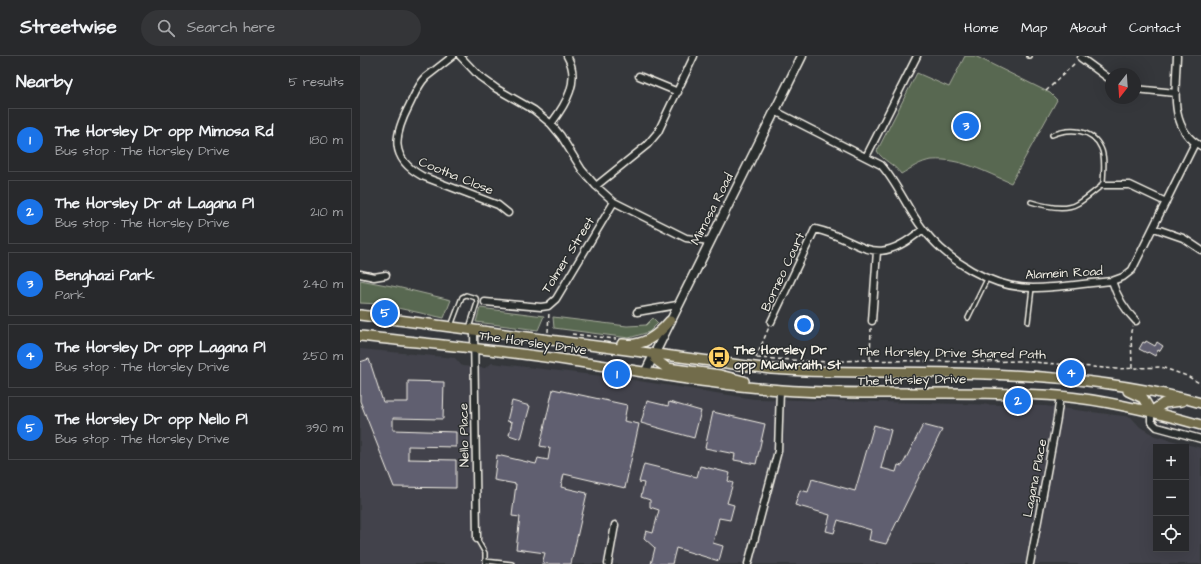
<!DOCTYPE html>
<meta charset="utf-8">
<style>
:root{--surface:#28292c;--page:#343538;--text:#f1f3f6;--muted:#a5a6a9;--line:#444548;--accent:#1a73e8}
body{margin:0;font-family:"Architects Daughter",sans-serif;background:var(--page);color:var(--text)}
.controls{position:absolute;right:12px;bottom:12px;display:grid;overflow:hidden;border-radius:0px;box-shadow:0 4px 16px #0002}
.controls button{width:36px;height:36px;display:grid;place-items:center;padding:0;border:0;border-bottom:1px solid var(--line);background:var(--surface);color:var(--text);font:20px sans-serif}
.compass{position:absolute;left:745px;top:12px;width:36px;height:36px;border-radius:50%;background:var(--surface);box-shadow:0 4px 16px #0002;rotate:197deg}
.you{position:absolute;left:444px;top:269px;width:14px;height:14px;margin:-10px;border:3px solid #fff;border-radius:50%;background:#1a73e8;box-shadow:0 0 0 6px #1a73e833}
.badge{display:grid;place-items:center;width:26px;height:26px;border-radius:50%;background:var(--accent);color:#fff;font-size:13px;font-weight:700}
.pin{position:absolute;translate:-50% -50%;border:2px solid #fff;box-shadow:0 1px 4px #0006}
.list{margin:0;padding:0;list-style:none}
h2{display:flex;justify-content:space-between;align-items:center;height:52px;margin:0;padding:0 16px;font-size:17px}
h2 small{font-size:13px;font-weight:400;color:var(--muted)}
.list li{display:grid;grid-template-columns:26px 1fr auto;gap:12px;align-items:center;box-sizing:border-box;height:64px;margin:0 8px 8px;padding:0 8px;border:1px solid var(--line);border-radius:0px}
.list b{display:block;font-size:15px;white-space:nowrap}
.list p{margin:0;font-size:13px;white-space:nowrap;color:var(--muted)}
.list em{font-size:13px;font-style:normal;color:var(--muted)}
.icon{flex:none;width:22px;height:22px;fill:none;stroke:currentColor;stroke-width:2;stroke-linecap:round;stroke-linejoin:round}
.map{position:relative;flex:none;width:841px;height:508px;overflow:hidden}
header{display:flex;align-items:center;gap:24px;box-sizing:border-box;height:56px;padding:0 20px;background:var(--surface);border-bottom:1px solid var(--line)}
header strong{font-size:19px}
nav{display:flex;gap:22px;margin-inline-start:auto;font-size:14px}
.search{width:280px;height:36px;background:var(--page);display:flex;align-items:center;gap:10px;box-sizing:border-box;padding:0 14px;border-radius:22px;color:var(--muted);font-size:15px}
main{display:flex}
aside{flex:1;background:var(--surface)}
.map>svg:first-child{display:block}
</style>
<header>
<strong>Streetwise</strong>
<div class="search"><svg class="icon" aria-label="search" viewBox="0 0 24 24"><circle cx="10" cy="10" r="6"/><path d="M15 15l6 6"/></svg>Search here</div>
<nav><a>Home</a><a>Map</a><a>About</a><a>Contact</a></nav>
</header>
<main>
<aside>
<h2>Nearby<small>5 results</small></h2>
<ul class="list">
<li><span class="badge">1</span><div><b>The Horsley Dr opp Mimosa Rd</b><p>Bus stop · The Horsley Drive</p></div><em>180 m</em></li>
<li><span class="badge">2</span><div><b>The Horsley Dr at Lagana Pl</b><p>Bus stop · The Horsley Drive</p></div><em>210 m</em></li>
<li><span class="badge">3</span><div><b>Benghazi Park</b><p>Park</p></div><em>240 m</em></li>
<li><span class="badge">4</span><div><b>The Horsley Dr opp Lagana Pl</b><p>Bus stop · The Horsley Drive</p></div><em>250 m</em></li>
<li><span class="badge">5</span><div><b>The Horsley Dr opp Nello Pl</b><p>Bus stop · The Horsley Drive</p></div><em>390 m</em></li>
</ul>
</aside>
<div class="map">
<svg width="841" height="508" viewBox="0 0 841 508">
<rect width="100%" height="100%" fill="#35373b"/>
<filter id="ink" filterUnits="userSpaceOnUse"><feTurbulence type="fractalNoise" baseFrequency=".025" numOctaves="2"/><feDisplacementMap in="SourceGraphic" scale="8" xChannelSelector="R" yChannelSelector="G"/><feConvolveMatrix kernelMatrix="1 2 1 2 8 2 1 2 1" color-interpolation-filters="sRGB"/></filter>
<g filter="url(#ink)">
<path fill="#42434b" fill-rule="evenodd" d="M0,293L95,302L102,310L125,312L132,307L266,323L394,343L685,350L771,361L780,371L795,380L841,392V508H0ZM796,391H826V493H796Z"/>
<path fill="#596851" stroke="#a6ac9c" d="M605,0H615L690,37L697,44L651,127C625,116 601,102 572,104C561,105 550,113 541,118C534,108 523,105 517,95L557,17L589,31Z
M0,224L37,231L91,244L84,262L19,248L0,247Z
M120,252L184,260L178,274L116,266Z
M193,261L267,270L286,269L293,262L298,267L289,276L269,282L194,272Z"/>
<path fill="#605e70" stroke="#f4f1e8" d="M786,285L795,290L797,286L803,290L800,295L798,294L795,300L788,296L787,297L779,293L783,286L785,287Z
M9,303L23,346H48V325L84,326L83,363L33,362V374L96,376V391L48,390V403L96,404V432L34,431L0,345V306Z
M193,333L267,349L264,365L279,368L265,432L204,418L201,431L227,437L211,508H182L185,497L156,493L160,461L152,460L156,428L134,424L137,399L176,408L178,402L188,404L190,392L180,390Z
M152,345L170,350L161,383L149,379L152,366L147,365Z
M287,345L308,350L309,346L341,355L334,382L281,367Z
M353,356L405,368L396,408L374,404L375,398L345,392Z
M514,369L531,374L521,412L536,416L538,409L542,410L563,369L582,374L526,488L509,484L511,474L478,464L474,477L466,475L470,459L435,449L440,434L448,436L452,423L495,435Z
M284,408L337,421L340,410L370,417L368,425L373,427L367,447L374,449L370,464L359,462L353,487L363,490L359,505L316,492L312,508H291L295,492L284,482L286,475L293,477L299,454L290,451V444L281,441L284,427L279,426Z"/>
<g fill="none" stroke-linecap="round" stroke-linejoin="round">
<g stroke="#f4f1e8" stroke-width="6">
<path id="lane" d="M669,0H670
M671,146C684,150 705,155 717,148C726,143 734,135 743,129C743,118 746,102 741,92C732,72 709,72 692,79
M608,262L627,223
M668,266L672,232
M91,270L102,241L106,239L116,242L117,247L109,272
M117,483L125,497V508
M125,505L152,508"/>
</g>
<g stroke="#f4f1e8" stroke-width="9">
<path id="street" d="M93,0C84,7 75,14 66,21C58,29 54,40 49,50C34,79 29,102 62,120L138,149L148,157
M100,0L119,20L137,33L174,54L191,68L201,80L222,114L236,130L254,146L326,182L350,185
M817,0C816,30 808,73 841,90
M721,2L751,24
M279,20L318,36
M775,33L816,37
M415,55L521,109C538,128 547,153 563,173C588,205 631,232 673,232C699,232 726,227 752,225L763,221L772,214L835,87
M191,68C206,48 221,24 207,0
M506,101L557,0
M743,129H770L806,146
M236,130L287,89L298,76L334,0
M794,172L823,182L841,194
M0,218L14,221L26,219
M752,225C757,241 764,253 776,265
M125,246L181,251L188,250L196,243L254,146
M277,256L317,249
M512,265L517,195
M411,266L455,173C504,184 512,216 563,173
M114,275L117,483
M791,356V365L797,371L841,383
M248,508L255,469
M388,508L418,395L420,334
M670,508L697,362L700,340"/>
</g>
<g stroke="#f4f1e8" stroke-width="11">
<path id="secondary" d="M285,317L442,0"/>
</g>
<g stroke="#f4f1e8" stroke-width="12">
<path id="primary" d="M0,259L411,313L445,315C577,318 713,311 841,347
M0,280C71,288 141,294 212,305C282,315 351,329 422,334C515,341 607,333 699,340C747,344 795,356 841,369
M262,288C283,291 297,280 310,265
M294,298L296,304L307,312L360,319L384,325
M768,335L783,342L791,356L804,347L822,345"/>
</g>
<path stroke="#f4f1e8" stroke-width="1.5" stroke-dasharray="4 3" stroke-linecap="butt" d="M686,35L716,6
M188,276L189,256
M212,278L256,283
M396,302L409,271
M397,302L470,306L501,304L612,306L661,305L756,313L801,311L827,320L841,328
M510,304L511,272
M772,312L771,275L773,270"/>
<use href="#lane" stroke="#2a2d2e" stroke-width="3"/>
<use href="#street" stroke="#2a2d2e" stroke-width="6"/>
<use href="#secondary" stroke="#2a2d2e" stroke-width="8"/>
<use href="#primary" stroke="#726c4b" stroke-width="9"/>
</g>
</g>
<defs>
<g id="bus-disc" transform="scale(1.15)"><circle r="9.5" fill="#ffd166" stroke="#2a2d2e"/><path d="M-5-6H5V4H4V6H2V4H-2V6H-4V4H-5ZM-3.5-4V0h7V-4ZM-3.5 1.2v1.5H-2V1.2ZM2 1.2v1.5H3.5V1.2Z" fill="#111"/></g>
</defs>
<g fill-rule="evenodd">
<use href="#bus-disc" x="359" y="301"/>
</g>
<g text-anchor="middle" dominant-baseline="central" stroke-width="3" stroke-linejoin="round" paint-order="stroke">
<g font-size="13" fill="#f4f1e8" stroke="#2a2d2e">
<text transform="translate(96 120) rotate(22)">Cootha Close</text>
<text transform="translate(352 153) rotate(-63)">Mimosa Road</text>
<text transform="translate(208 199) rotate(-58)">Tolmer Street</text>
<text transform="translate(423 216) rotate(-65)">Borneo Court</text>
<text transform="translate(704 217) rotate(-3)">Alamein Road</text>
<text transform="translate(173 287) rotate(8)">The Horsley Drive</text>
<text transform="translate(592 297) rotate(1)">The Horsley Drive Shared Path</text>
<text transform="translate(552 324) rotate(-1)">The Horsley Drive</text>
<text transform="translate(104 379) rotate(-91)">Nello Place</text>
<text transform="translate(675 422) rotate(-79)">Lagana Place</text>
</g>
<g font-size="13" font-weight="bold" fill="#f4f1e8" stroke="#2a2d2e" text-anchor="start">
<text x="374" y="294">The Horsley Dr<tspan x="374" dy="15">opp McIlwraith St</tspan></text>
</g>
</g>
</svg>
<div class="controls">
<button>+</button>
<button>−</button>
<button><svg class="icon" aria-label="locate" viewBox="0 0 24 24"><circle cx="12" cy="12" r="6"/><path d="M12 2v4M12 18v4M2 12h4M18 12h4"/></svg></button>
</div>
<svg class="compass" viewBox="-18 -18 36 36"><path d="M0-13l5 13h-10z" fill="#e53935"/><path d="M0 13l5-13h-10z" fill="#a5a6a9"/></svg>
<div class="you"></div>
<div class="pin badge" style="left:257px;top:318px">1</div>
<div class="pin badge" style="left:658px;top:345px">2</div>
<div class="pin badge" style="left:606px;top:70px">3</div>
<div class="pin badge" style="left:711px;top:317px">4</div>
<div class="pin badge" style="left:25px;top:257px">5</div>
</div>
</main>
